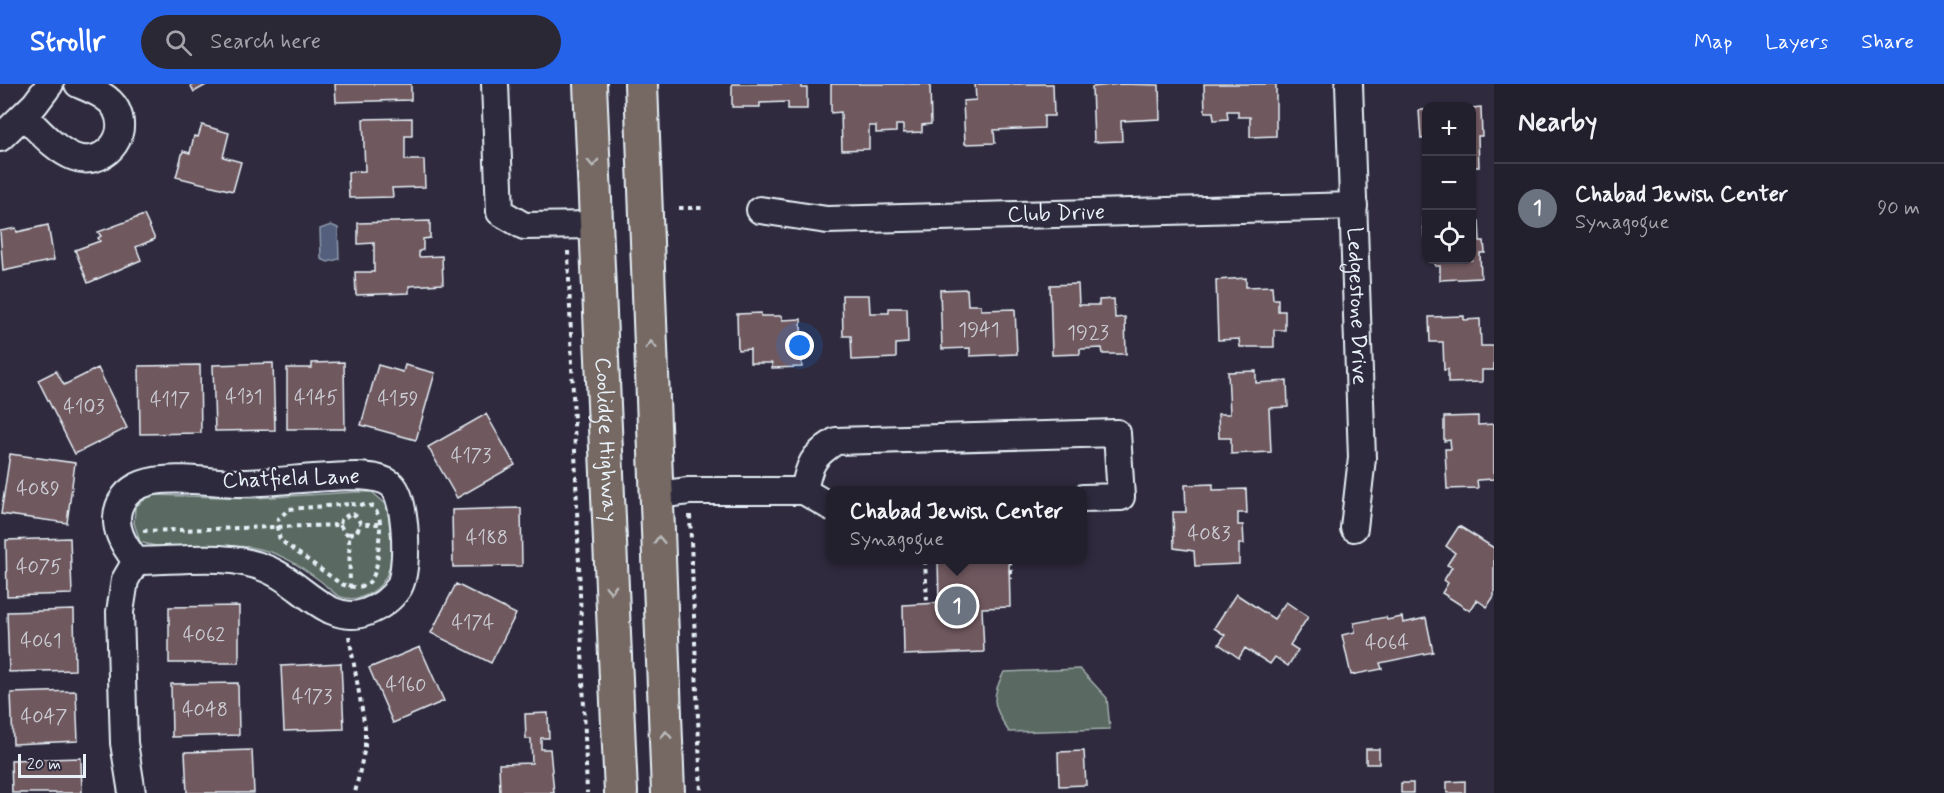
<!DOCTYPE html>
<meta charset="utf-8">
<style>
:root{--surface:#23202e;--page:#2b2836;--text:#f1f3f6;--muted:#a3a3aa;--line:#403e4a;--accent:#2563eb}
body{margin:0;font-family:Mynerve,sans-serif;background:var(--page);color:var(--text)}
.controls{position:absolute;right:18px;top:18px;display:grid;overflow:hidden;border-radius:12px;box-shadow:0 2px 4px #0004}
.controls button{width:54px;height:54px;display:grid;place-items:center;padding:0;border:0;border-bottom:2px solid var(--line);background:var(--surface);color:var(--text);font:30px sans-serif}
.scale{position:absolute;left:18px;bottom:15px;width:68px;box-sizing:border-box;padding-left:6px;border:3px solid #e8f1f8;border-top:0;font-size:16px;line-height:21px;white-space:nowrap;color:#e8f1f8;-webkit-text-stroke:4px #2f2a3d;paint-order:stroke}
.you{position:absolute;left:800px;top:262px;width:21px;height:21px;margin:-15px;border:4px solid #fff;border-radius:50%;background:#1a73e8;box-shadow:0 0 0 9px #1a73e833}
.badge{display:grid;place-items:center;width:39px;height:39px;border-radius:50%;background:var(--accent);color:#fff;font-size:20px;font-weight:700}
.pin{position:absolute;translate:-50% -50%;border:3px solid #fff;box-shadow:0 2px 6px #0006}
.popup{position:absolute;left:826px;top:402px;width:261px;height:78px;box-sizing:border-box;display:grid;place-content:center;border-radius:12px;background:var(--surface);filter:drop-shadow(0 2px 4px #0005);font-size:20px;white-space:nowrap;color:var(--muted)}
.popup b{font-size:22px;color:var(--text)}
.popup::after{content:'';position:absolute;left:50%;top:100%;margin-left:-12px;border:12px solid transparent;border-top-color:var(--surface)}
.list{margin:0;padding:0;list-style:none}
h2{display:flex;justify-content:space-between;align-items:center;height:78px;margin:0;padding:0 24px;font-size:26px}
h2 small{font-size:20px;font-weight:400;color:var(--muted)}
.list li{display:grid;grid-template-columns:39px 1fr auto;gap:18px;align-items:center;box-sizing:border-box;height:90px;padding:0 24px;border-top:2px solid var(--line)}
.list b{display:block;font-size:22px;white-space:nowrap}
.list p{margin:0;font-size:20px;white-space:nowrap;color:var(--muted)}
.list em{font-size:20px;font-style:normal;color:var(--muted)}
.icon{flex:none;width:33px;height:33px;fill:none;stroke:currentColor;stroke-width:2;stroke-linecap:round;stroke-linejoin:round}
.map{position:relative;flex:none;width:1494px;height:709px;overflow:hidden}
header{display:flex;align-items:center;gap:36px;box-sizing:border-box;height:84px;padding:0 30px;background:var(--accent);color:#fff}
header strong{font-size:28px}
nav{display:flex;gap:33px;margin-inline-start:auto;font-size:21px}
.search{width:420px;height:54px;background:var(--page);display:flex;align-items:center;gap:15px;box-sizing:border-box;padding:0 21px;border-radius:33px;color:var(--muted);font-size:22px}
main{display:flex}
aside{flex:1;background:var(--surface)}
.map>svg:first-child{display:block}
</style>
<header>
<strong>Strollr</strong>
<div class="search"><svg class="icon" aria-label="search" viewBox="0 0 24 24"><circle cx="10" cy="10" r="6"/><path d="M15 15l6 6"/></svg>Search here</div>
<nav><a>Map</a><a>Layers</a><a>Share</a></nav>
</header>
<main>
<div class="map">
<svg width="1494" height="709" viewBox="0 0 1494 709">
<rect width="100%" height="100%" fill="#2f2a3d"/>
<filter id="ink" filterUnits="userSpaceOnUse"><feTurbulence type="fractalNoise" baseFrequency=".0167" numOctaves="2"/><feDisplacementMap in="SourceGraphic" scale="12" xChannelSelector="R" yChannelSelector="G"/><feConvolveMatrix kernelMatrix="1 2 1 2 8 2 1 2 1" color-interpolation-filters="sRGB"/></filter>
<g filter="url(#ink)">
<path fill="#5a6a62" stroke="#a1aead" stroke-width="1.5" d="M355,408H372L387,421C391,452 401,495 367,511C359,515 350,516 341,513C333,510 326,501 319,496C299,481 279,468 254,464C217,457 176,471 140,458L134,439L135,423L151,411L256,414Z
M1080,585L1107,614L1110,645L1009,648C993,623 990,614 1004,588Z"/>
<path fill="#525f7b" stroke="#8e99ad" stroke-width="1.5" d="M331,141L338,144L339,175L328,178L321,175L320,145Z"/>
<path fill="#70595f" stroke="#e8f1f8" stroke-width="1.5" d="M190,0H208L194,8Z
M335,0H411V16L336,18Z
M732,0H802V4H807V25H788V18L760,19V23H732Z
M831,0H930L931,40L922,41V48L903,49V41H896V48L876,49V42H869V65L842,66L841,28L831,29Z
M975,0H1053L1054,32H1044V44L994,46L995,59L965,60L963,17L976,16Z
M1120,0L1159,1L1160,35L1121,37L1122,57L1094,58L1092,3Z
M1204,0H1276V52L1250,53V33H1238V27H1227L1228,35L1214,36L1213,28H1205Z
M1481,23L1482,52H1478L1479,83H1472V24Z
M1419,26H1426V54L1421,55Z
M412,34V52H405V76H424L425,103L392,104L393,113L349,114L348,88L365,87L363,35Z
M202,41L229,49L223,73L241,78L233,107L176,93L183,67L190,69L194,52L198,53Z
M1426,126V152H1424L1423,127Z
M144,131L155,155L136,163L141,176L88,199L75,166L100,157L98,154L101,152L98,148Z
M430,137V154L423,155V166L419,167V173L442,172L443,200L409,202V209L356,211L355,188H374V159L358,160V139Z
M1472,137H1479L1480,157H1484L1485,169H1480L1481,194L1440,196V182H1435V176H1472Z
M48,141L54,176L3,187L0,147L16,144L17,148Z
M1246,194V203L1272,202L1273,215H1278V227H1285V246H1274V263H1240L1239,255L1218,256L1216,196Z
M1078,200L1079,221H1099V216L1114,215L1115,234L1125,233L1126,270H1103L1102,264L1080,265V270L1052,271L1050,201Z
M967,205L968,221H981V226L1015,225L1017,270L970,272V264L942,265L940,206Z
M842,211H869L870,229H889V224H907L908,259L896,260V274L852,276L851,252H843Z
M761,229V232H782V236L801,235L802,283L772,284V279H750V265L738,266L737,230Z
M1464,232V236L1480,235L1481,262H1494V286H1482V298L1448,299V285L1444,286L1443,258H1430L1429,233Z
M344,278L345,345H287V284H312V279Z
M273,279L275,346L215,347L213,281Z
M200,281L201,349L140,350L139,282Z
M378,281L403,288L405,281L435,289L416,356L361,341Z
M98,284L127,344L75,370L38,296L56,287L64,301Z
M1256,287V299L1287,297L1288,323L1269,324L1271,368L1231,370V354H1219L1218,330H1230L1228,288Z
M486,330L515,381L457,414L428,363Z
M1478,332V341L1494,340V395L1477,396L1478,404L1447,405L1445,365H1451L1450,356L1444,357V333Z
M10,370L75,379L67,439L1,430Z
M1213,400V406L1246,405L1247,429H1238V441H1243L1244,460H1239V480L1195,482L1194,467L1174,464L1173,428H1186L1185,401Z
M521,424L522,482L453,483L452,426Z
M1459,442L1494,464V512L1487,523L1477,516L1470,527L1442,509L1448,499L1444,496L1452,483L1447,481L1455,469L1446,462Z
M70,454L72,510L7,512L6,456Z
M938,476H1009L1010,523L982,524L984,568L904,571L903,521L939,519Z
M456,500L516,530L491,579L431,549Z
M1236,510L1274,535L1286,518L1308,533L1290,561L1298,566L1288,582L1275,573L1270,580L1245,564L1239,574L1219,560L1225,551L1214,544Z
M239,522V579H169V523Z
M74,526L75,586L9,588L7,528Z
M1386,533L1387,536L1402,533L1403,539L1426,534L1433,568L1380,579L1382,585L1351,591L1342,551L1355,548L1354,539Z
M420,563L444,617L393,639L369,584Z
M341,579L344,645L284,647L281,582Z
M238,599L239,651L172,653L171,600Z
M76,607L78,657L13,660L11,609Z
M548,629L549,654H541V665H550L554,709H500L499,680L532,679L531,655H526L525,630Z
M1366,665H1379V680H1366Z
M252,666L254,709H187L185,668Z
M1084,667L1086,701L1059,702L1058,668Z
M81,674L82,709H12L11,676Z
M1465,697V709H1447V698Z
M1401,699H1413V709H1401Z"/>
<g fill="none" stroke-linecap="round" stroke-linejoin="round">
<g stroke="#e8f1f8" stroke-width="30">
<g id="minor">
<path d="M495,0L500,128L524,142L596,141"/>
<path id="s1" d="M1349,0L1362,374L1354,444"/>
<path d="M24,32C38,45 55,66 74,73C102,84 131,54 116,25C109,12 92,6 78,0"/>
<path d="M0,54L35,20L50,0"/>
<path id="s2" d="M760,126L827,136L1354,122"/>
<path d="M357,392C369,393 383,393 392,401C407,416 409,485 399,503C392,514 380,523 367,528C328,543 301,498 267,485C228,468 178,477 136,477C124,462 112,443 119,423C134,380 207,400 242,399C280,398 319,392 357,392Z"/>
<path d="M804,407C809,381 812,372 836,357L1117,349L1121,413L1083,414"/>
<path d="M657,411L689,407H804L831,423"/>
<path d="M132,709L124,659L120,528L125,496L136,477"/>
</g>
</g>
<g stroke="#e8f1f8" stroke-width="36">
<g id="major">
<path id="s3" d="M590,0L621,709"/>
<path d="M641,0L668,709"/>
</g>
</g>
<path stroke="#e8f1f8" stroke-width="4" stroke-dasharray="4.5 4.5" stroke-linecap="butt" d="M679,124H705
M568,167L587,709
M351,420L372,422C383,434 380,443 379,457C377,481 378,513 341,500L280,456L277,443L278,435L289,425Z
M690,431L701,709
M340,441L345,449L349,450L350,503
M143,447L340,441L341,436L351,429L356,432L361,440H381
M349,450L356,449L361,440
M925,476L927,518
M1010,476L1011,495
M349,552L365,643V663L355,709"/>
<use href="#minor" stroke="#2f2a3d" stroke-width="26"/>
<use href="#major" stroke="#766964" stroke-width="32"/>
</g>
<defs><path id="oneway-chevron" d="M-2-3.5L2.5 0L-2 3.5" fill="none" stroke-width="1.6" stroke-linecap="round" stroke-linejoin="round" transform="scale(1.5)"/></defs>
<g stroke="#babbbd">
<use href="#oneway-chevron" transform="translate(593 79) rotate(88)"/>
<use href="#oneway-chevron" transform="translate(651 261) rotate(-92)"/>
<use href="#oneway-chevron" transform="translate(659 456) rotate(-92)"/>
<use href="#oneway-chevron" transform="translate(611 505) rotate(88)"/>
<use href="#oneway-chevron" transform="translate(666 651) rotate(-92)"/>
</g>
</g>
<g text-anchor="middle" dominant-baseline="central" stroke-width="5" stroke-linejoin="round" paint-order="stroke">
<g font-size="20" fill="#cacbd2">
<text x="979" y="246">1941</text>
<text x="1088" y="249">1923</text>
<text x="244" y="313">4131</text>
<text x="316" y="314">4145</text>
<text x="398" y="315">4159</text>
<text x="170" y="316">4117</text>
<text x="84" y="323">4103</text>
<text x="471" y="372">4173</text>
<text x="38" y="405">4089</text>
<text x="1209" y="450">4083</text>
<text x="487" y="454">4188</text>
<text x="39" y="483">4075</text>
<text x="473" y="539">4174</text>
<text x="204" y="551">4062</text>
<text x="41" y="557">4061</text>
<text x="1387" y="559">4064</text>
<text x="406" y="601">4160</text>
<text x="312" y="613">4173</text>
<text x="205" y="626">4048</text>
<text x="44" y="633">4047</text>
</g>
<g font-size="22" fill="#e8f1f8" stroke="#2f2a3d">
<text stroke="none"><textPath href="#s2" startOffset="297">Club Drive</textPath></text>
<text stroke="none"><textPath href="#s1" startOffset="222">Ledgestone Drive</textPath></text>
<text stroke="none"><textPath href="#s3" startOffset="356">Coolidge Highway</textPath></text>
<text transform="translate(291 395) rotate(-2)">Chatfield Lane</text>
</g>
</g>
</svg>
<div class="controls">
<button>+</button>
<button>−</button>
<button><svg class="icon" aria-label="locate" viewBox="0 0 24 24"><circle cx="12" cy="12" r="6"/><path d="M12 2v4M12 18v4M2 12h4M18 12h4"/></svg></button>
</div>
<div class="scale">20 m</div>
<div class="you"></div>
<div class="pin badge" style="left:957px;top:522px;background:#6b7280">1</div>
<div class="popup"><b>Chabad Jewish Center</b>Synagogue</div>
</div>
<aside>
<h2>Nearby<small></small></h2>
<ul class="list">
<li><span class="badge" style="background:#6b7280">1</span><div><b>Chabad Jewish Center</b><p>Synagogue</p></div><em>90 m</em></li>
</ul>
</aside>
</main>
